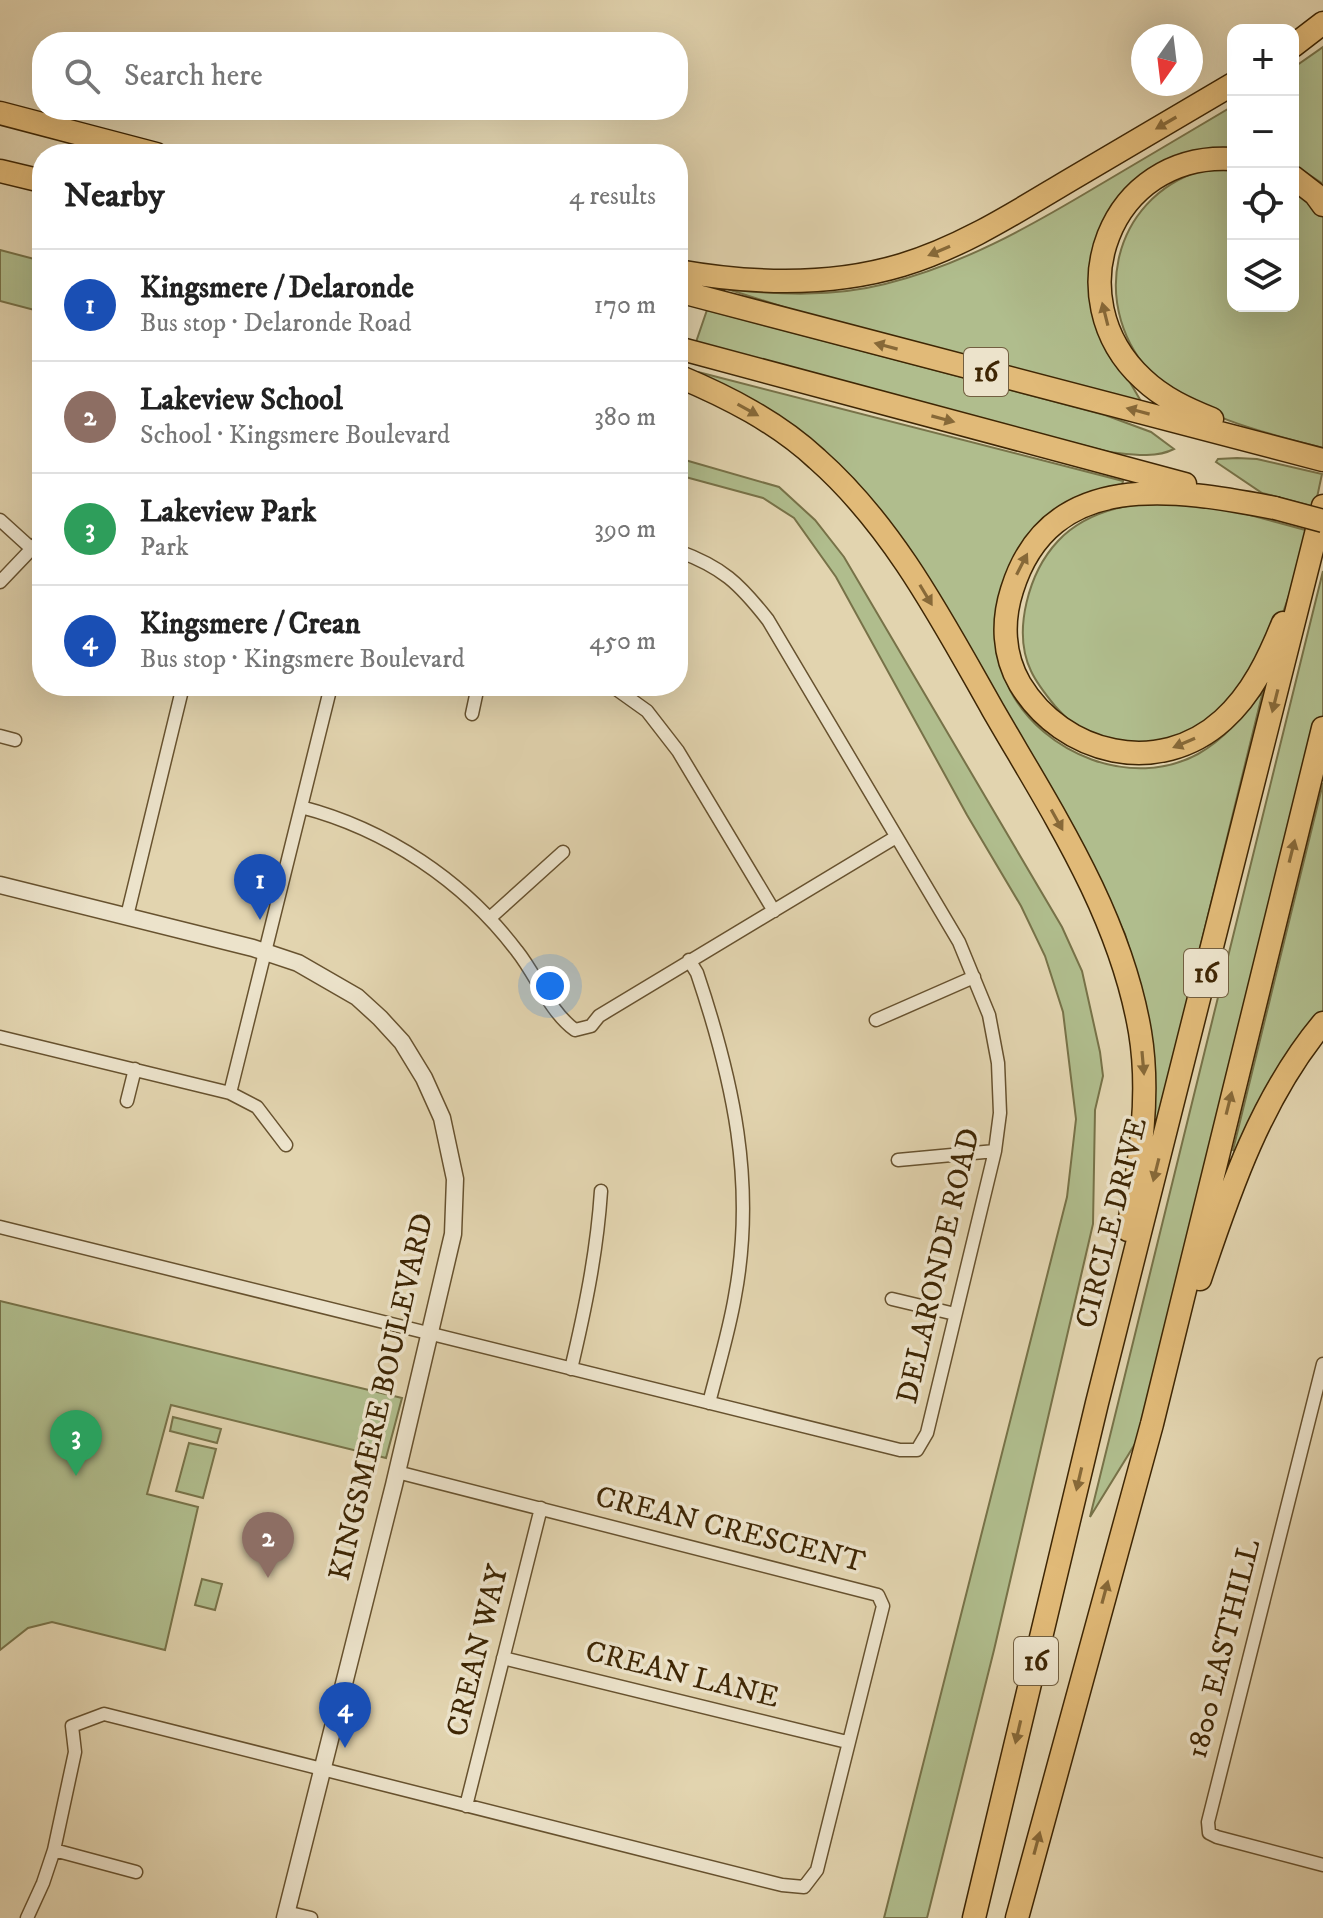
<!DOCTYPE html>
<meta charset="utf-8">
<style>
:root{--surface:#fff;--page:#f6f6f6;--text:#222;--muted:#767676;--line:#e0e0e0;--accent:#1a73e8}
body{margin:0;font-family:"IM FELL DW Pica",serif;background:var(--page);color:var(--text)}
.controls{position:absolute;right:24px;top:24px;display:grid;overflow:hidden;border-radius:16px;box-shadow:0 8px 32px #0002}
.controls button{width:72px;height:72px;display:grid;place-items:center;padding:0;border:0;border-bottom:2px solid var(--line);background:var(--surface);color:var(--text);font:40px sans-serif}
.compass{position:absolute;left:1131px;top:24px;width:72px;height:72px;border-radius:50%;background:var(--surface);box-shadow:0 8px 32px #0002;rotate:194deg}
.you{position:absolute;left:550px;top:986px;width:28px;height:28px;margin:-20px;border:6px solid #fff;border-radius:50%;background:#1a73e8;box-shadow:0 0 0 12px #1a73e833}
.badge{display:grid;place-items:center;width:52px;height:52px;border-radius:50%;background:var(--accent);color:#fff;font-size:26px;font-weight:700}
.pin{position:absolute;translate:-50% -66px;filter:drop-shadow(0 2px 4px #0008)}
.pin::after{content:'';position:absolute;top:42px;width:28px;height:24px;background:inherit;clip-path:polygon(0 0,100% 0,50% 100%)}
.list{margin:0;padding:0;list-style:none}
h2{display:flex;justify-content:space-between;align-items:center;height:104px;margin:0;padding:0 32px;font-size:34px}
h2 small{font-size:26px;font-weight:400;color:var(--muted)}
.list li{display:grid;grid-template-columns:52px 1fr auto;gap:24px;align-items:center;box-sizing:border-box;height:112px;padding:0 32px;border-top:2px solid var(--line)}
.list b{display:block;font-size:30px;white-space:nowrap}
.list p{margin:0;font-size:26px;white-space:nowrap;color:var(--muted)}
.list em{font-size:26px;font-style:normal;color:var(--muted)}
.icon{flex:none;width:44px;height:44px;fill:none;stroke:currentColor;stroke-width:2;stroke-linecap:round;stroke-linejoin:round}
.map{position:relative;flex:none;width:1323px;height:1918px;overflow:hidden}
.search{position:absolute;background:var(--surface);box-shadow:0 8px 32px #0002;left:32px;top:32px;width:656px;height:88px;display:flex;align-items:center;gap:20px;box-sizing:border-box;padding:0 28px;border-radius:32px;color:var(--muted);font-size:30px}
.panel{position:absolute;background:var(--surface);box-shadow:0 8px 32px #0002;left:32px;top:144px;width:656px;height:552px;border-radius:32px}
.map>svg:first-child{display:block}
</style>
<div class="map">
<svg width="1323" height="1918" viewBox="0 0 1323 1918">
<rect width="100%" height="100%" fill="#e2d4af"/>
<filter id="stains"><feTurbulence type="fractalNoise" baseFrequency=".0025" numOctaves="4"/><feColorMatrix values="0 0 0 0 .2 0 0 0 0 .09 0 0 0 0 .02 0 0 0 .5 -.17"/></filter>
<radialGradient id="worn" r=".72"><stop offset=".6" stop-color="#630" stop-opacity="0"/><stop offset="1" stop-color="#630" stop-opacity=".3"/></radialGradient>
<path fill="#b0bd8d" stroke="#777248" stroke-width="2" d="M1323,47V184L1293,164V68Z
M1233,106V148C1182,144 1153,175 1116,205L1103,336L1142,403L796,311L727,289C780,295 833,297 885,284C962,265 1029,227 1096,187C1142,160 1187,133 1233,106Z
M1233,168V306H1293V186L1307,197L1323,217V448C1269,434 1195,417 1155,377C1088,311 1109,198 1203,170C1212,168 1223,169 1233,168Z
M0,250L42,261V312L0,301Z
M707,310L1105,415L1151,432L1174,449C1155,459 1129,454 1109,452L695,345Z
M698,372L1123,481L1122,485C1098,500 1073,514 1049,529C1041,533 1029,538 1023,545C1005,565 1000,593 1000,619C999,643 998,667 1010,690C1043,754 1132,790 1198,754C1225,739 1244,715 1263,691L1154,1136L1153,1106L1138,978L1125,934L1097,876L899,540Z
M678,458L779,487L815,520L844,557L1062,927L1082,971L1100,1052L1103,1076L1095,1110L1093,1224L994,1650L927,1918H884L1067,1197L1076,1119L1063,1012L1045,956L1021,906L967,815L836,577L794,518L763,498L678,475Z
M1237,458L1257,459L1322,474L1315,507L1262,493L1216,462L1218,459Z
M1182,501L1235,511L1309,531C1294,580 1276,648 1244,688C1224,712 1180,746 1147,745C1139,745 1131,742 1123,741C1112,739 1097,739 1087,734C1075,728 1064,716 1055,706C1046,695 1037,684 1031,671C1012,631 1029,572 1058,541C1090,507 1139,502 1182,501Z
M1323,571V719L1138,1439L1090,1517Z
M1323,783V1013L1236,1151L1233,1150Z
M0,1301L402,1398L386,1458L171,1405L147,1494L198,1507L165,1650L52,1622L28,1628L0,1650Z
M173,1417L221,1429L217,1443L170,1431Z
M189,1443L216,1449L203,1498L176,1491Z
M202,1579L222,1584L215,1610L195,1605Z"/>
<g fill="none" stroke-linecap="round" stroke-linejoin="round">
<g stroke="#67522f" stroke-width="15">
<path id="minor" d="M0,520L32,549
M0,582L42,538
M612,686L647,711L678,751L774,911
M472,714L478,686
M0,736L15,740
M301,807C386,829 464,881 517,951C537,976 549,1011 575,1030L591,1026L599,1016L896,837
M127,916L183,686
M491,917L563,852
M689,960L697,973C733,1080 756,1183 735,1296C729,1332 718,1367 709,1403
M876,1020L974,977
M0,1037L230,1093L331,686
M230,1093L257,1107L286,1145
M127,1101L135,1069
M898,1160L995,1151
M0,1227L900,1450H917L927,1433L995,1151L1000,1113L998,1063L989,1015L959,942L768,620C739,583 722,567 678,551
M892,1299L955,1314
M1323,1364L1208,1822L1209,1833L1217,1837L1323,1865
M571,1369C585,1310 597,1252 601,1191
M503,1658L847,1742
M466,1806L541,1508
M54,1850L136,1872
M286,1912L311,1918
M27,1918L43,1883L54,1850L75,1752L72,1726L104,1714L782,1885L804,1887L817,1870L883,1606L878,1595L397,1472"/>
</g>
<g stroke="#67522f" stroke-width="19">
<path id="tertiary" d="M0,885L253,948L298,963L357,997L380,1018L402,1042L424,1078L442,1118L455,1179L453,1234L394,1485L285,1918"/>
</g>
<g stroke="#3e2604" stroke-width="25">
<path id="motorway" d="M1293,46L1323,23
M0,113L156,154
M0,171L42,181
M1293,177L1315,194L1323,205
M678,271C752,284 829,287 902,265C962,247 1016,212 1070,180C1124,148 1179,116 1233,84
M678,291L1323,460
M678,348L1185,484
M678,376C728,397 777,422 817,459C894,527 943,622 993,710C1052,812 1120,914 1140,1032C1151,1098 1139,1165 1128,1230
M1212,419C1187,409 1163,398 1143,379C1055,298 1109,151 1233,159
M1275,508C1176,489 1050,467 1012,590C1002,621 1003,655 1020,684C1063,755 1159,778 1223,720C1252,694 1269,658 1283,623
M1200,1279C1230,1189 1262,1096 1323,1023
M974,1918L1097,1403L1323,506
M1017,1918L1152,1424L1323,728"/>
</g>
<use href="#minor" stroke="#ece3cb" stroke-width="12"/>
<use href="#tertiary" stroke="#ece3cb" stroke-width="16"/>
<use href="#motorway" stroke="#e1ba78" stroke-width="22"/>
<g stroke="#3e2604" stroke-width="25" stroke-linecap="butt">
<path id="motorway-bridge" d="M1275,508L1323,521"/>
</g>
<use href="#motorway-bridge" stroke="#e1ba78" stroke-width="22"/>
</g>
<defs><path id="oneway-solid" d="M-6-.8H1V-3.2L6.5 0L1 3.2V.8H-6Z" transform="scale(2)"/></defs>
<g fill="#876938">
<use href="#oneway-solid" transform="translate(1166 123) rotate(150)"/>
<use href="#oneway-solid" transform="translate(939 251) rotate(157)"/>
<use href="#oneway-solid" transform="translate(1105 314) rotate(-104)"/>
<use href="#oneway-solid" transform="translate(886 346) rotate(-165)"/>
<use href="#oneway-solid" transform="translate(748 410) rotate(29)"/>
<use href="#oneway-solid" transform="translate(1138 411) rotate(-165)"/>
<use href="#oneway-solid" transform="translate(943 419) rotate(15)"/>
<use href="#oneway-solid" transform="translate(1022 564) rotate(-63)"/>
<use href="#oneway-solid" transform="translate(926 595) rotate(59)"/>
<use href="#oneway-solid" transform="translate(1275 701) rotate(104)"/>
<use href="#oneway-solid" transform="translate(1184 743) rotate(157)"/>
<use href="#oneway-solid" transform="translate(1057 820) rotate(61)"/>
<use href="#oneway-solid" transform="translate(1292 851) rotate(-76)"/>
<use href="#oneway-solid" transform="translate(1143 1063) rotate(85)"/>
<use href="#oneway-solid" transform="translate(1229 1103) rotate(-76)"/>
<use href="#oneway-solid" transform="translate(1156 1170) rotate(104)"/>
<use href="#oneway-solid" transform="translate(1079 1479) rotate(103)"/>
<use href="#oneway-solid" transform="translate(1105 1592) rotate(-75)"/>
<use href="#oneway-solid" transform="translate(1018 1732) rotate(103)"/>
<use href="#oneway-solid" transform="translate(1037 1843) rotate(-75)"/>
</g>
<g text-anchor="middle" dominant-baseline="central" stroke-width="7" stroke-linejoin="round" paint-order="stroke">
<g fill="#ece3cb" stroke="#725f40" stroke-width="2">
<rect x="964" y="348" width="44" height="48" rx="6"/>
<rect x="1184" y="949" width="44" height="48" rx="6"/>
<rect x="1014" y="1637" width="44" height="48" rx="6"/>
</g>
<g font-size="28" font-weight="bold" fill="#3e2604">
<text x="986" y="372">16</text>
<text x="1206" y="973">16</text>
<text x="1036" y="1661">16</text>
</g>
<g font-size="30" fill="#3e2604" stroke="#ece3cb">
<text transform="translate(1112 1223) rotate(-76)">CIRCLE DRIVE</text>
<text transform="translate(939 1266) rotate(-77)">DELARONDE ROAD</text>
<text transform="translate(382 1397) rotate(-77)">KINGSMERE BOULEVARD</text>
<text transform="translate(730 1530) rotate(14)">CREAN CRESCENT</text>
<text transform="translate(1224 1649) rotate(-76)">1800 EASTHILL</text>
<text transform="translate(478 1651) rotate(-76)">CREAN WAY</text>
<text transform="translate(682 1675) rotate(14)">CREAN LANE</text>
</g>
</g>
<rect width="100%" height="100%" filter="url(#stains)"/>
<rect width="100%" height="100%" fill="url(#worn)"/>
</svg>
<div class="controls">
<button>+</button>
<button>−</button>
<button><svg class="icon" aria-label="locate" viewBox="0 0 24 24"><circle cx="12" cy="12" r="6"/><path d="M12 2v4M12 18v4M2 12h4M18 12h4"/></svg></button>
<button><svg class="icon" aria-label="layers" viewBox="0 0 24 24"><path d="M12 4l9 5-9 5-9-5zM3 14l9 5 9-5"/></svg></button>
</div>
<svg class="compass" viewBox="-18 -18 36 36"><path d="M0-13l5 13h-10z" fill="#e53935"/><path d="M0 13l5-13h-10z" fill="#767676"/></svg>
<div class="you"></div>
<div class="pin badge" style="left:260px;top:920px;background:#1a4fb4">1</div>
<div class="pin badge" style="left:268px;top:1578px;background:#8d6e63">2</div>
<div class="pin badge" style="left:76px;top:1476px;background:#2e9e5b">3</div>
<div class="pin badge" style="left:345px;top:1748px;background:#1a4fb4">4</div>
<div class="search"><svg class="icon" aria-label="search" viewBox="0 0 24 24"><circle cx="10" cy="10" r="6"/><path d="M15 15l6 6"/></svg>Search here</div>
<section class="panel">
<h2>Nearby<small>4 results</small></h2>
<ul class="list">
<li><span class="badge" style="background:#1a4fb4">1</span><div><b>Kingsmere / Delaronde</b><p>Bus stop · Delaronde Road</p></div><em>170 m</em></li>
<li><span class="badge" style="background:#8d6e63">2</span><div><b>Lakeview School</b><p>School · Kingsmere Boulevard</p></div><em>380 m</em></li>
<li><span class="badge" style="background:#2e9e5b">3</span><div><b>Lakeview Park</b><p>Park</p></div><em>390 m</em></li>
<li><span class="badge" style="background:#1a4fb4">4</span><div><b>Kingsmere / Crean</b><p>Bus stop · Kingsmere Boulevard</p></div><em>450 m</em></li>
</ul>
</section>
</div>
